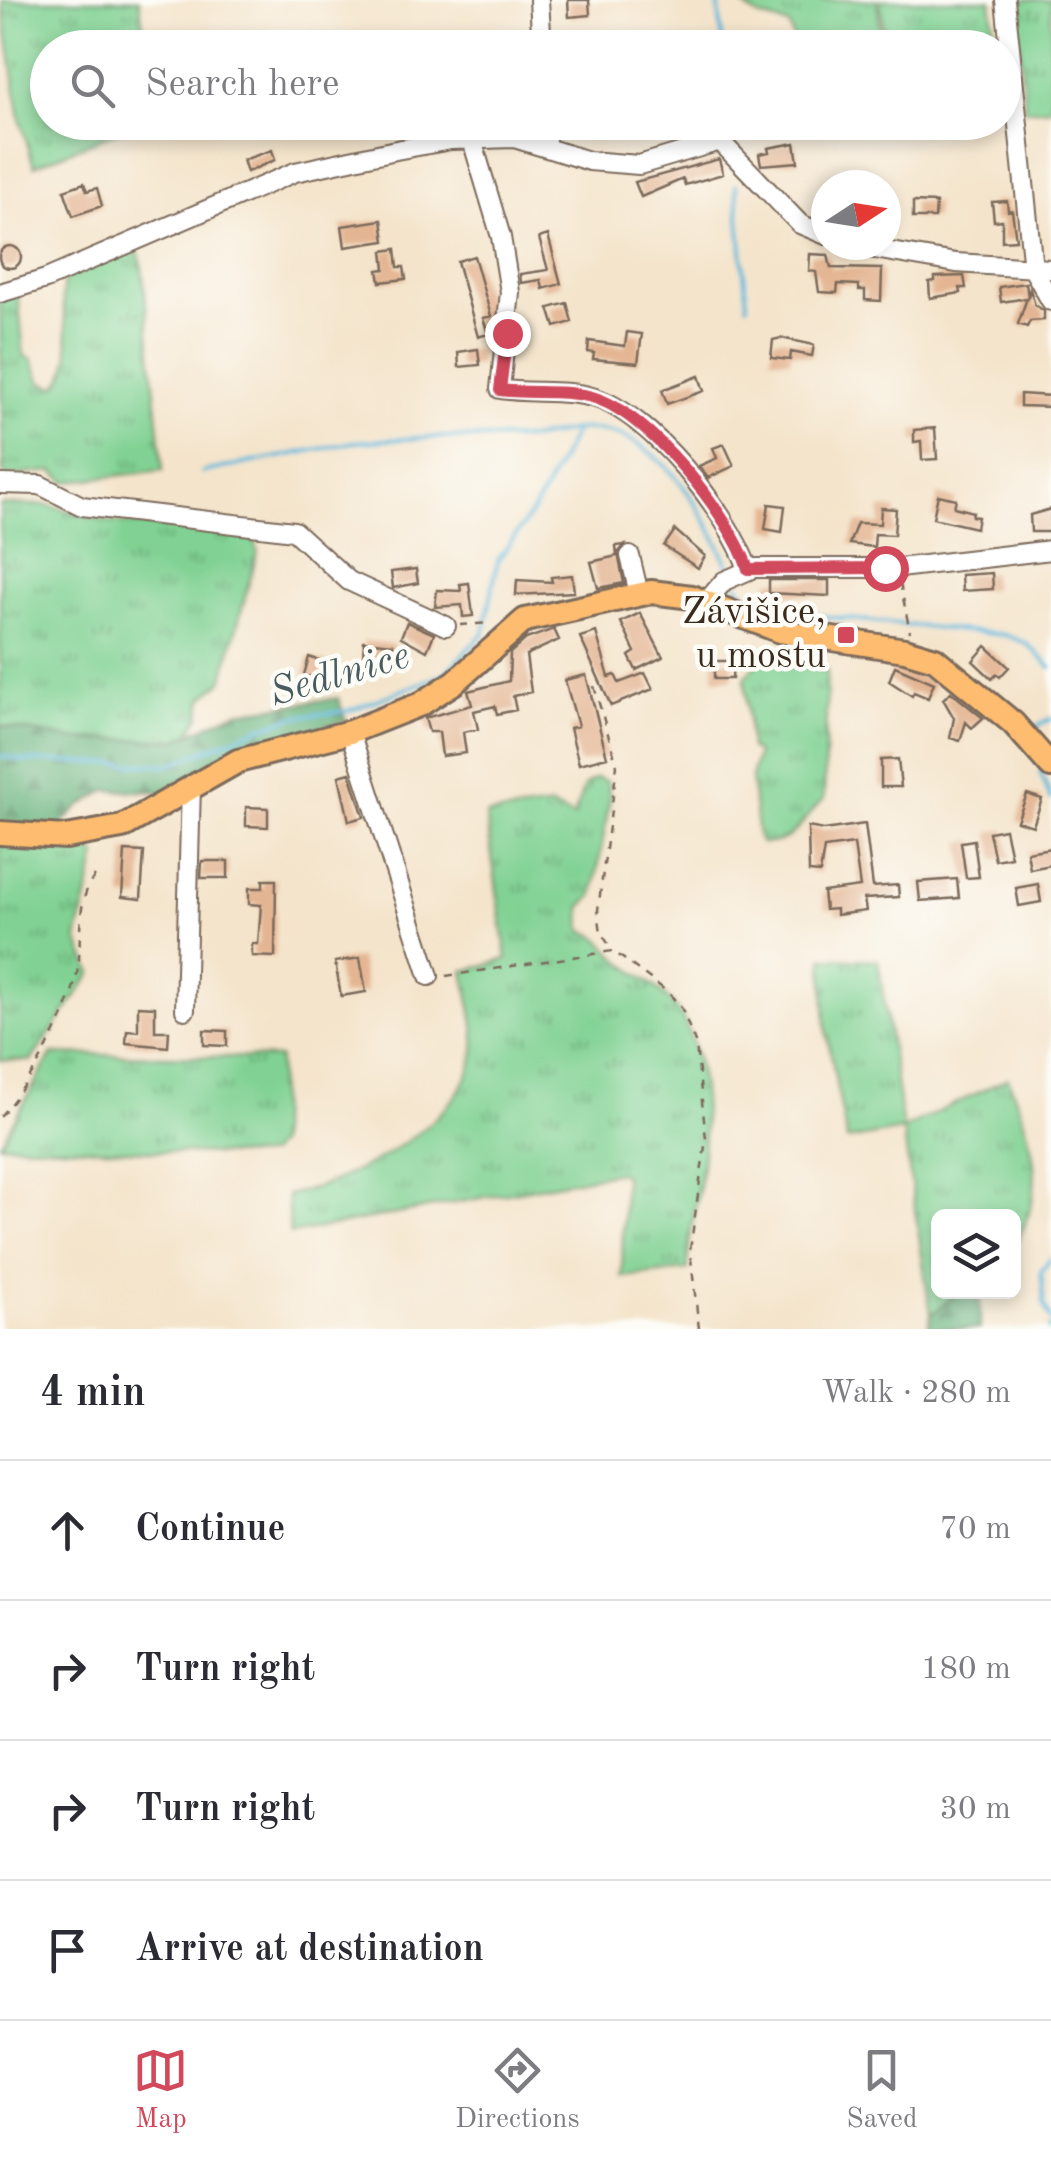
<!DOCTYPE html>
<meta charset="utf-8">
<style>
:root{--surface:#fff;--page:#f2f2f3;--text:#2b2b33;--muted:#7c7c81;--line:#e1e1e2;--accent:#d1495b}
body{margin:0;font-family:"Old Standard TT",serif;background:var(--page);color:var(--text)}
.controls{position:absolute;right:30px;bottom:30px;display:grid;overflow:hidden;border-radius:15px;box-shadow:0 5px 15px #0003}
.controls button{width:90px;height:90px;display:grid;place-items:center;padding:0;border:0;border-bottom:2px solid var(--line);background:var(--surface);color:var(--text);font:50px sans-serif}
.compass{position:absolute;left:811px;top:170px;width:90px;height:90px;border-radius:50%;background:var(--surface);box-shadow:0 5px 15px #0003;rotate:78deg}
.stop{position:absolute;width:30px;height:30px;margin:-22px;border:8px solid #d1495b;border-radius:50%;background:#fff}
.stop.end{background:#d1495b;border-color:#fff;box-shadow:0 2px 10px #0008}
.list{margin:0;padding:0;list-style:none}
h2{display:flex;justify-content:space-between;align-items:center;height:130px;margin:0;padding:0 40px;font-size:42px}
h2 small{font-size:32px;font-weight:400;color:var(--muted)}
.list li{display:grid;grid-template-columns:65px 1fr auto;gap:30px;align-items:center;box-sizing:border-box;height:140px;padding:0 40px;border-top:2px solid var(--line)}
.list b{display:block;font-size:38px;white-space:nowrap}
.list em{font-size:32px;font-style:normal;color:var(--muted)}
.icon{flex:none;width:55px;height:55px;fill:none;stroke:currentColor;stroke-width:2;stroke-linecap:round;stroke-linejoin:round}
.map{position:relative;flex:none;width:1051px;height:1329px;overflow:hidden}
.search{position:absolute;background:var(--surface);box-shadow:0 5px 15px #0003;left:30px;right:30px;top:30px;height:110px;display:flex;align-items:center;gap:25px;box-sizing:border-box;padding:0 35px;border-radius:55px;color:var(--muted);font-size:38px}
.sheet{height:690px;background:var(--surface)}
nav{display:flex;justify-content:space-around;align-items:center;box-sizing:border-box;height:140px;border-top:2px solid var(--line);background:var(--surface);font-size:28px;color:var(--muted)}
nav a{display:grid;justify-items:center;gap:5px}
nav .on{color:var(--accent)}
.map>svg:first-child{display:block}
</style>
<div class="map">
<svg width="1051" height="1329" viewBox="0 0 1051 1329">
<defs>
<pattern id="grass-tufts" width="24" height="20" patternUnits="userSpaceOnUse" patternTransform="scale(2.5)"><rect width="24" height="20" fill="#80d193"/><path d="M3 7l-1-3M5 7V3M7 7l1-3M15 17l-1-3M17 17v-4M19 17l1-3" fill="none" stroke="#6aaa77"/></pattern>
<pattern id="forest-firs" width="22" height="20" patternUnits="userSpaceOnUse" patternTransform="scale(2.5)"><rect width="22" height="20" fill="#68b37d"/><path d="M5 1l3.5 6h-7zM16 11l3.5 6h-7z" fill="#579266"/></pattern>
</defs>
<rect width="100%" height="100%" fill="#fdfcf7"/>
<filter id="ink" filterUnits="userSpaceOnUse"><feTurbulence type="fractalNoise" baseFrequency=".01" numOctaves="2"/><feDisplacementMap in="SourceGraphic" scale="20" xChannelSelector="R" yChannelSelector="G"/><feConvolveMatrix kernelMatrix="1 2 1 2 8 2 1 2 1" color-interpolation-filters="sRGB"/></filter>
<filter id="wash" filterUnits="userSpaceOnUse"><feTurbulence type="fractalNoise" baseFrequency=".0048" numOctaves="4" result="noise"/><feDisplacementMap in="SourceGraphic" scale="40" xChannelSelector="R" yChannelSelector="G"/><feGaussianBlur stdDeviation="2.25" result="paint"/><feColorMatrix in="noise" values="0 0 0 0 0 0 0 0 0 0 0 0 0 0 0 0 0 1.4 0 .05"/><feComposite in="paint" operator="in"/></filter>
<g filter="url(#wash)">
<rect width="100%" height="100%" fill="#f4e4cb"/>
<path fill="url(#grass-tufts)" stroke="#5e7e58" stroke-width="2.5" d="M2,0H139L146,47L48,48V122L137,123L34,166L20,119Z
M735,0H877L882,47H796L789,25L758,16Z
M880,0H991L996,47H886Z
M1016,0H1051V108L1025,110Z
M134,250L139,254L143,274L163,470L66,482L53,471L8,476L3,473L0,300L18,294L24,356L32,359L41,382L55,387C84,365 55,309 65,278Z
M0,505H47L109,522L252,534L258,550L222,681L203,698L200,716L188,736C131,756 57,738 0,726Z
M764,656L827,671L824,799C801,818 796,845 762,843L758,838L751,778L757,753L750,749L745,677Z
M596,778L607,782L610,799L593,896L581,907L582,930C602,935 611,955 628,967C644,979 663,991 675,1007C706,1049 708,1129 700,1179C696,1210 687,1238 688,1270L622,1277L624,1175L619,1172L290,1234L287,1195C347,1184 454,1127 472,1064C481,1036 468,999 464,971L507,959L486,815L551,806L574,817L584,786Z
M0,844L88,847L97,856L77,939L92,973L31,1061L0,1060Z
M823,958L878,960L903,1129L1008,1078C1032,1140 1051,1186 1014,1245V1216H938V1292H959L931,1315L903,1130L847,1140L826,1029Z
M52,1054L279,1058L278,1143L269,1154L257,1156L0,1144Z"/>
<path fill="url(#forest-firs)" stroke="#526e4e" stroke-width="2.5" d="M338,698L346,721L238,746L163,792L107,790L79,807L59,827L0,823V726L71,739L176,740L237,712Z
M959,1292H980V1329H928L931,1315Z"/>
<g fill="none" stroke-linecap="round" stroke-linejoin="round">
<path stroke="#5fb8dc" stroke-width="4" d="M718,0L723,48
M736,185L747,305
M203,472L354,442L435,437L530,439L574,430
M737,584L748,600L782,612L1005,635L1026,643L1051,667
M1031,730L1051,719
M0,756L27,761L170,765L259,728L293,717L348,711L444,674L484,633L498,560L535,508L576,430C656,422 703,508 731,571
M1040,771L1051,799
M1051,1259L1041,1271L1044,1305L1051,1320
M1049,1329L1051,1326"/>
</g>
<g id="blocks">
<path fill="#e4b593" d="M568,0H589L590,15L569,17Z
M664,122H702L704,133L680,140L678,132L663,137Z
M795,143L798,162L761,165L759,154L769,152L768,148Z
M272,150L275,160L247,172L243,160Z
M719,159L723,174L685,185L683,179L641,197L635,182Z
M84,183L87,191L97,188L102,206L73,216L64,190Z
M1007,201L1008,211L1012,210L1016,240L1002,241V220L994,221L992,202Z
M913,202L936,203L935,218H913Z
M382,220L385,241L345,247L342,226Z
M548,235L561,284L543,289L541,280L521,283L520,274L548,270L539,238Z
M-1 257a11 11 0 1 1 22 0a11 11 0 1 1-22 0Z
M396,249L398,267H404L406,279L380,282L378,270L385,269L383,251Z
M810,254L828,255L831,268L882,269L881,301L865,300V290H859V285L838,284L837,293L819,292L816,272L809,271Z
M474,256L491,316L483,318L488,334L478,337L457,261Z
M964,276L966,288H960L961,293L930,298L929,282L935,281V277Z
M1026,283L1028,297L1030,289L1035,305L1044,311V320L1030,321L1027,327L1018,324L1027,298L1001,302L999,287Z
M567,303L572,322L555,327L549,308Z
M627,332L642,334L638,363L593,359L594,353L588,352L589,341L625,346Z
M781,338L814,345L812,356L791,352L790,360L771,358L773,340Z
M478,349L480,365L459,367L458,352Z
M699,376L704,391L667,404L662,390Z
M1020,394L1051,396V407L1020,406Z
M935,428L937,459L922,460L921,441L914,442V430Z
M724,444L734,466L708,478L699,466L717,458L713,448Z
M938,495L956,499L954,507L973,512L972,516L978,517L976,528L933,518Z
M769,504L785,506L782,532L765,529Z
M881,508L896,509L894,535L875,534L874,547L849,544L857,523L880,524Z
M1051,509V532H1031L1030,515Z
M675,530L705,556L698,568L664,546Z
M625,545L618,553L624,583L598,588L591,562L617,556L616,546Z
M416,569L418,583L393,588L391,572Z
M992,573L993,589L962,591L961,575Z
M572,575L574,592L516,595L517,580L552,582L551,577Z
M769,580H829V596L769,593Z
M469,583L473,616L463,617L462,605L435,607L437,590L461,591L460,584Z
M640,613L663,657L636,670L629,656L635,652L621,622Z
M407,622L434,634L427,651L401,637Z
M554,629L559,640L526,655L531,692L513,696L516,710L497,714L495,706L474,711L478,729L463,732L466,753L442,756L439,732H429L425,718L472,705L468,691L509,681L510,653L526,639Z
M596,632L609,677L615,675L619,683L645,673L653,689L611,706L580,637Z
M364,641L393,644L394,657H363Z
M986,646L1009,667L1000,677L997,674L992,679L973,661Z
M309,657L344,668L340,685L304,675Z
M714,661H733L732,679H714Z
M895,666L934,683L928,698L914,692L912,696L889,681Z
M586,675L607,757L579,764L570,728L578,726L565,680Z
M951,692L983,718L972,728L966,722L960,741L950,738L954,718L943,699Z
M898,759L901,787H881V760Z
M350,773L364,817L349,821L339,776Z
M1027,794L1042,799L1033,826L1017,821Z
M246,807L268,808V827L246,826Z
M865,824L873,887L898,885L899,897L864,899L866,911L836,915V909L825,910L823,892L860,887L854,844L824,848L820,873L809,872L808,827L824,830Z
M1005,829L1011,857L995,860L989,832Z
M974,840L979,877L966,878L961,842Z
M1051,848V865L1030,869L1027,852Z
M125,851L144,852L141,899L122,897Z
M202,861H228V878H201Z
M957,879L959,898L920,901L918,882Z
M263,880H276L275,957L252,956V944H258L261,905L249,904V888H263Z
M1038,884L1041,902L1019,906L1016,888Z
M360,958L366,992L341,996L335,962Z
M138,1006L155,1007V1031H169L168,1047L126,1043L127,1030L138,1031Z
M204,1030L227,1031V1046L204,1045Z"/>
</g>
</g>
<g filter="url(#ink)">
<use href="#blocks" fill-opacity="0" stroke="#7c6b5b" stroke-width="2.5"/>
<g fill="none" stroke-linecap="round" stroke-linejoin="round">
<g stroke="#7c6b5b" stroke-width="22">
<path id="minor" d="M539,0L542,48
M1005,0L1033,269L1051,301
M472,140L501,237L510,292L500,389C529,394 563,389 592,397C650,412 729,514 748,569
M546,146V122
M851,245L956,263L1051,269
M0,293L46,279L295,172L396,150L451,140L514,138L589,161L639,165L720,141L800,224L826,235
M0,484L40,485L82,506L294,531L349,581L446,626
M630,556L639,594
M706,602L724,581L754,568H899L1051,550
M350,732L429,976
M185,1010L191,785"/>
</g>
<g stroke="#7c6b5b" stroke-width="28">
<path id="major" d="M0,833L66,837L122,827L238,761L350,732L421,704L455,682L525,620L651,592L692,597L780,631L905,650L935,659L1013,723L1051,766"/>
</g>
<path stroke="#7c6b5b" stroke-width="2.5" stroke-dasharray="8 8" stroke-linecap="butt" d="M900,583L910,632
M460,625L492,623
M594,686L617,765L598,910L601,933L612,949
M446,976L613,951L669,993L682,1009L696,1045L706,1139L690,1250L699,1329
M0,1116C30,1085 68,1016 77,974C83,944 74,902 95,876"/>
<use href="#minor" stroke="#fff" stroke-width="18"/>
<use href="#major" stroke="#fdbc70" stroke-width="22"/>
</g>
</g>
<g fill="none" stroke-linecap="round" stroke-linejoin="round" filter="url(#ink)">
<path stroke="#d1495b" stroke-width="12" d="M507,333L500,390C529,394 563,389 592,397C648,412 731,516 748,569L885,568"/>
</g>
<rect fill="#d1495b" stroke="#fdfcf7" stroke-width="4" x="836" y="625" width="20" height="20" rx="5"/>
<g text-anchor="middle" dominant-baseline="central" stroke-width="9" stroke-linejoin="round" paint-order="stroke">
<g font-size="38" fill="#3b2a1e" stroke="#fdfcf7" text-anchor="end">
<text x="826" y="613">Závišice,<tspan x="826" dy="44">u mostu</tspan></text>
</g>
<g font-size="40" font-style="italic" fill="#485c60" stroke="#fdfcf7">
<text transform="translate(340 676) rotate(-16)">Sedlnice</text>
</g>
</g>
</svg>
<div class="controls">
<button><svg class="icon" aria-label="layers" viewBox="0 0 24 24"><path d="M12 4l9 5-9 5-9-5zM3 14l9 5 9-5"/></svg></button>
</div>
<svg class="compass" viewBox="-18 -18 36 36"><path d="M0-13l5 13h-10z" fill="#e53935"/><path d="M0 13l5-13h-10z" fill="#7c7c81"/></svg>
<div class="stop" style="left:885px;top:568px"></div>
<div class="stop end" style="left:507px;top:333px"></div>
<div class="search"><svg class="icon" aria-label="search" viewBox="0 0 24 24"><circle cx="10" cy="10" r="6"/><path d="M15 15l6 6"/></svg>Search here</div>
</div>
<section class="sheet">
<h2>4 min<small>Walk · 280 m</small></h2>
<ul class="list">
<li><svg class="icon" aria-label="ahead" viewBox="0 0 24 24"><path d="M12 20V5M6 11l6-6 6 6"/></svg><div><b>Continue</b></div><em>70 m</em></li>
<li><svg class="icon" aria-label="right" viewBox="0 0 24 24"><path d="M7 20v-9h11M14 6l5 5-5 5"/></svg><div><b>Turn right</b></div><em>180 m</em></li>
<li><svg class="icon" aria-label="right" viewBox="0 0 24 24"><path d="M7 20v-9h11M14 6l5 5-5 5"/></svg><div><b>Turn right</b></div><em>30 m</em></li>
<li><svg class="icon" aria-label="arrive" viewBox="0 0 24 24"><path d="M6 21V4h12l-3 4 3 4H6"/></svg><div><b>Arrive at destination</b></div></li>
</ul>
</section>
<nav>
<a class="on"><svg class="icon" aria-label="map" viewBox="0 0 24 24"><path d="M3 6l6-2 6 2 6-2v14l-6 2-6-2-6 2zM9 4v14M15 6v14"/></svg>Map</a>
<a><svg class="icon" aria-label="directions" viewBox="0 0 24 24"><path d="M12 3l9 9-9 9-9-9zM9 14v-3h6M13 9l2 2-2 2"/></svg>Directions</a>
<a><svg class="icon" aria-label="saved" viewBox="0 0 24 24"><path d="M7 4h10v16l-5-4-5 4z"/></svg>Saved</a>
</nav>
